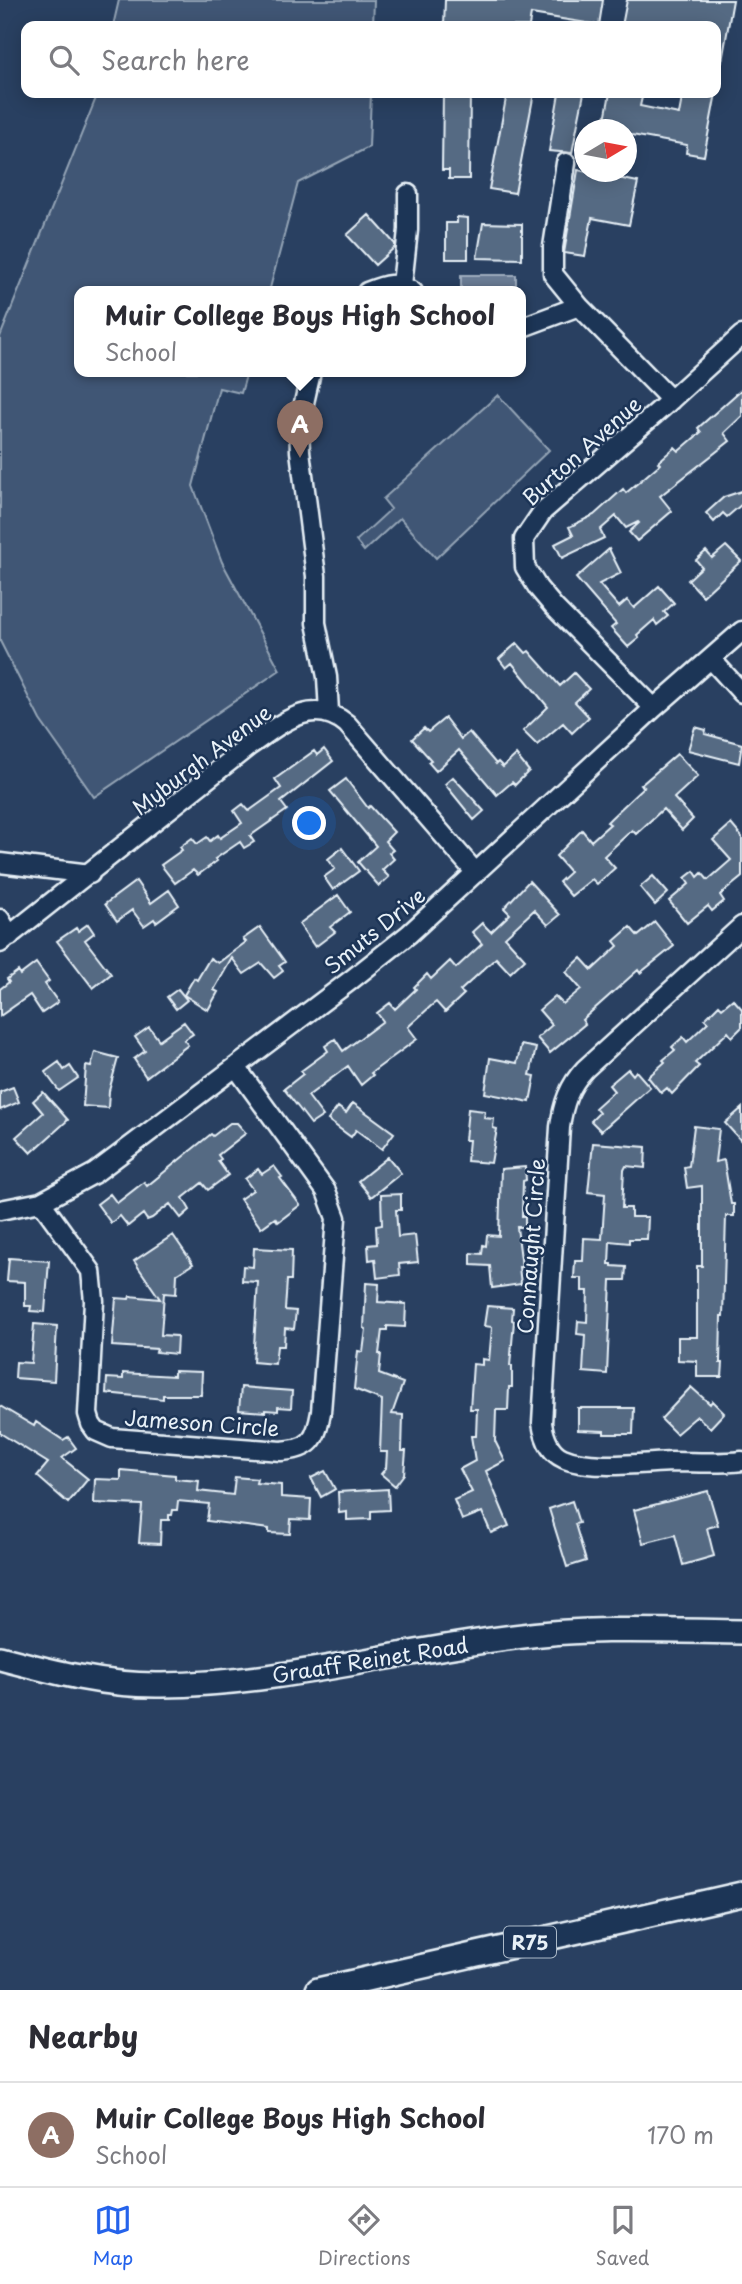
<!DOCTYPE html>
<style>
:root{--surface:#fff;--page:#f7f7f7;--text:#2b2b33;--muted:#7c7c81;--line:#e1e1e2;--accent:#2563eb}
body{margin:0;font-family:"Playpen Sans",sans-serif;background:var(--page);color:var(--text)}
.compass{position:absolute;left:574px;top:119px;width:63px;height:63px;border-radius:50%;background:var(--surface);box-shadow:0 4px 18px #0003;rotate:80deg}
.you{position:absolute;left:310px;top:824px;width:24px;height:24px;margin:-18px;border:5px solid #fff;border-radius:50%;background:#1a73e8;box-shadow:0 0 0 10px #1a73e833}
.badge{display:grid;place-items:center;width:46px;height:46px;border-radius:50%;background:var(--accent);color:#fff;font-size:23px;font-weight:700}
.pin{position:absolute;translate:-50% -58px;filter:drop-shadow(0 2px 4px #0008)}
.pin::after{content:'';position:absolute;top:37px;width:24px;height:21px;background:inherit;clip-path:polygon(0 0,100% 0,50% 100%)}
.popup{position:absolute;left:74px;top:286px;width:452px;height:91px;box-sizing:border-box;display:grid;place-content:center;border-radius:14px;background:var(--surface);filter:drop-shadow(0 2px 5px #0005);font-size:23px;white-space:nowrap;color:var(--muted)}
.popup b{font-size:26px;color:var(--text)}
.popup::after{content:'';position:absolute;left:50%;top:100%;margin-left:-14px;border:14px solid transparent;border-top-color:var(--surface)}
.list{margin:0;padding:0;list-style:none}
h2{display:flex;justify-content:space-between;align-items:center;height:91px;margin:0;padding:0 28px;font-size:30px}
h2 small{font-size:23px;font-weight:400;color:var(--muted)}
.list li{display:grid;grid-template-columns:46px 1fr auto;gap:21px;align-items:center;box-sizing:border-box;height:105px;padding:0 28px;border-top:2px solid var(--line)}
.list b{display:block;font-size:26px;white-space:nowrap}
.list p{margin:0;font-size:23px;white-space:nowrap;color:var(--muted)}
.list em{font-size:23px;font-style:normal;color:var(--muted)}
.icon{flex:none;width:38px;height:38px;fill:none;stroke:currentColor;stroke-width:2;stroke-linecap:round;stroke-linejoin:round}
.map{position:relative;flex:none;width:742px;height:1990px;overflow:hidden}
.search{position:absolute;background:var(--surface);box-shadow:0 4px 18px #0003;left:21px;right:21px;top:21px;height:77px;display:flex;align-items:center;gap:18px;box-sizing:border-box;padding:0 24px;border-radius:14px;color:var(--muted);font-size:26px}
.sheet{height:196px;background:var(--surface)}
nav{display:flex;justify-content:space-around;align-items:center;box-sizing:border-box;height:98px;border-top:2px solid var(--line);background:var(--surface);font-size:19px;color:var(--muted)}
nav a{display:grid;justify-items:center;gap:4px}
nav .on{color:var(--accent)}
.map>svg:first-child{display:block}
</style>
<div class="map">
<svg width="742" height="1990" viewBox="0 0 742 1990">
<rect width="100%" height="100%" fill="#294061"/>
<filter id="ink" filterUnits="userSpaceOnUse"><feTurbulence type="fractalNoise" baseFrequency=".0143" numOctaves="2"/><feDisplacementMap in="SourceGraphic" scale="14" xChannelSelector="R" yChannelSelector="G"/><feConvolveMatrix kernelMatrix="1 2 1 2 8 2 1 2 1" color-interpolation-filters="sRGB"/></filter>
<g filter="url(#ink)">
<path fill="#415774" stroke="#94a4b6" stroke-width="2" d="M119,0H374L373,26H113Z
M98,93H371L369,147L298,183L269,292H79V372H247L241,393L219,388L193,486L222,562L280,670L94,797L40,720L0,641V337Z
M498,395L549,450L436,558L400,518L364,551L356,541L391,509L383,499Z"/>
<path fill="#6b7c95" stroke="#9dabbd" stroke-width="2" d="M461,275H516V292H461Z"/>
<path fill="#556a83" stroke="#e8f1f8" stroke-width="2" d="M445,0H603L599,25L531,14L529,26H444Z
M627,0H733L722,61L716,60V26H622Z
M443,93H470L469,179H449V170H442Z
M507,93H534L515,193L489,189Z
M559,93H584L572,153L549,151Z
M610,93H643L640,106L679,114L683,93H716L704,156L686,153L687,145L626,134V130H603Z
M578,170L638,182L629,225L592,218L585,256L564,253Z
M369,215L395,244V247L375,265L347,235Z
M457,217L468,218V259H446V223H457Z
M483,223L522,224V259L477,258Z
M742,389V416L724,433L730,441L660,496L672,511L637,541L629,532L639,523L638,522L626,528L616,516L600,530L604,538L562,558L555,544L573,535L569,527L594,515L623,489L626,493L660,464L658,462L675,447L679,451L701,432L698,428Z
M742,491V504L727,517L723,513L714,522L706,513L724,497Z
M726,546L741,561L703,596L688,580L702,567L696,560L706,551L712,558Z
M609,549L621,573L599,584L619,607L627,600L634,608L659,586L674,603L664,612L668,616L657,625L654,620L637,635L639,638L628,647L611,628L616,624L576,578Z
M517,643L526,653L529,651L560,686L574,673L589,689L575,702L589,717L572,733L563,723L537,745L523,731L548,707L512,663L506,668L499,659Z
M445,718L461,739L469,732L496,764L498,762L503,767L516,755L529,771L515,785L512,782L497,795L459,750L436,771L428,762L431,760L412,739L424,728L428,732Z
M695,727L706,730L705,734L742,744L739,763L688,750Z
M324,749L333,761L281,802L287,810L250,836L254,842L244,848L240,842L237,844L215,859L217,861L198,875L193,870L175,883L161,865L182,850L180,847L192,838L197,844L207,837L210,841L218,835L220,838L242,823L234,811L243,804L249,811L281,788L275,779L314,751L317,755Z
M677,754L698,776L674,798L693,819L682,830L663,809L636,834L632,830L604,856L615,868L597,884L592,879L571,896L559,882L570,872L556,856L582,830L591,841L610,824L607,822L611,818L644,787L641,785Z
M453,777L484,811L474,820L445,784Z
M346,779L368,808L370,806L394,832L385,841L393,850L389,853L394,859L382,870L389,877L379,886L358,862L376,846L330,791Z
M731,824L742,837V877L720,895L724,901L712,911L708,906L687,923L669,901L689,884L685,878L694,871L698,877L702,873L708,880L731,860L713,840Z
M342,848L359,871L333,890L324,877L335,869L328,859Z
M653,876L668,893L655,905L640,887Z
M136,881L151,903L169,890L179,905L156,922L154,919L144,926L132,910L117,921L105,904Z
M529,881L560,915L548,925L534,910L505,937L525,959L510,973L496,958L460,991L464,994L445,1012L436,1002L431,1006L408,1027L417,1039L371,1073L373,1075L361,1085L348,1066L308,1096L323,1116L311,1124L284,1089L303,1074L301,1071L328,1051L325,1046L335,1039L343,1051L383,1021L377,1013L390,1003L395,1009L416,989L414,987L427,974L431,979L450,961L456,968L482,944L472,932L482,923L491,932L510,914L504,908Z
M338,895L350,912L330,927L335,932L315,947L299,924Z
M655,922L674,946L640,973L638,970L582,1020L585,1024L550,1053L537,1038L552,1025L539,1010L555,996L563,1004L581,989L566,972L581,958L592,970L618,946L614,941L630,927L638,936Z
M88,924L94,933L85,940L111,974L93,988L57,941L76,928L78,931Z
M260,927L285,962L279,966L283,971L274,978L261,963L244,974L232,958L214,990L218,992L208,1010L184,995L194,978L197,980L210,958L218,963L246,942L243,939Z
M36,963L49,981L45,984L58,1002L42,1013L30,995L0,1016V989L9,982L7,979L18,971L20,975Z
M178,989L187,1000L176,1009L167,997Z
M733,999L742,1009V1027L732,1037L728,1032L695,1063L699,1066L672,1094L667,1088L661,1093L648,1077L665,1062L663,1060L675,1050L672,1047L683,1037L687,1042L708,1022L705,1019L719,1005L722,1008Z
M184,1022L193,1034L184,1040L188,1045L146,1077L134,1059L145,1051L135,1037L149,1027L159,1040Z
M521,1045L536,1048L530,1075L535,1076L530,1102L485,1093L490,1058L517,1063Z
M95,1052L118,1058L109,1091L108,1108L83,1106L86,1066L91,1067Z
M59,1062L64,1070L70,1066L78,1078L59,1091L45,1072Z
M628,1069L633,1075L636,1071L650,1087L601,1131L591,1121L599,1113L595,1108L614,1091L609,1085Z
M13,1087L19,1102L0,1110V1092Z
M43,1092L68,1120L31,1153L16,1137L43,1113L33,1101Z
M353,1103L394,1133L382,1149L356,1130L351,1137L328,1120L338,1107L346,1113Z
M742,1108V1142L725,1123Z
M468,1109L485,1111L484,1118L494,1119L493,1128L497,1129L491,1163L467,1161L469,1140H465Z
M230,1123H237L246,1133L218,1155L221,1159L218,1161L228,1175L208,1190L202,1183L183,1198L190,1210L181,1218L170,1204L152,1218L147,1220L143,1214L128,1226L120,1216L111,1223L97,1204L110,1194L117,1203L144,1182L147,1186L211,1134L213,1136Z
M694,1126L719,1129L715,1162L724,1160L731,1204H734V1216H726L723,1316H721L720,1363H723L722,1377H697V1361L678,1360V1337H697V1266H702V1186L687,1188L684,1167L689,1166Z
M593,1143L646,1147L645,1168L626,1166L624,1170L622,1208H631V1217H648L647,1239H629V1243L610,1241L609,1264H612V1266L626,1267L625,1280H611L607,1374L583,1372L585,1335L577,1334L578,1321L587,1322L588,1291H582V1278H574L575,1261H583L584,1238L602,1239L605,1194L588,1192Z
M388,1157L401,1173L371,1197L358,1181Z
M274,1166L282,1177L280,1178L300,1205L278,1222L275,1218L261,1228L240,1199L253,1190L245,1179L258,1169L262,1174Z
M525,1167L526,1180L523,1181L522,1216H525V1227H517L522,1267H519L521,1284L492,1288L490,1266L471,1265V1253L482,1254L483,1245L486,1246L487,1235L499,1236L501,1169Z
M401,1194V1210H396L398,1237L415,1235L418,1262L399,1264L400,1275L377,1278L375,1259L369,1260L368,1245L377,1244L376,1226L382,1225L381,1195Z
M173,1235L193,1264L177,1274L176,1294L164,1293L161,1335L177,1336L176,1354L156,1352L157,1349L112,1346L116,1298L129,1299L130,1296L160,1299L134,1261Z
M254,1248L292,1250L291,1280H287L285,1310L296,1311L294,1329L285,1328L284,1346H277L275,1364L253,1362L258,1282L242,1281L243,1266L253,1267Z
M9,1258L49,1261L45,1312L30,1311L31,1306H25V1282L7,1281Z
M366,1283L379,1284L378,1302L406,1304L405,1327L387,1326V1330H382L379,1354H381L379,1374L403,1383L392,1414L403,1415L402,1451H406L404,1474L395,1486L381,1474L386,1468L387,1452H380L382,1400L354,1389L358,1351L363,1352L366,1329L364,1328Z
M487,1306L513,1308L512,1320L514,1321L510,1366H512V1387H509L508,1410H496L495,1441L505,1461L486,1471L509,1526L491,1533L482,1512L462,1520L454,1500L472,1492L460,1469L475,1461L471,1436H476L477,1409H470L473,1364L482,1365V1359L489,1360L492,1327L484,1326Z
M34,1324L57,1326L54,1381L15,1378L16,1362L31,1363Z
M174,1371L202,1372L201,1395H163V1399L106,1393L107,1378L123,1379V1373L174,1376Z
M241,1387L292,1391L291,1408L278,1407V1411L265,1410V1412L239,1410Z
M691,1387L710,1404L712,1401L724,1413L710,1428L697,1416L676,1434L661,1419Z
M0,1406L34,1426L36,1422L63,1440L68,1437L76,1448L62,1458L88,1479L68,1503L37,1476L48,1463L0,1433Z
M578,1408H634L633,1434H604V1431L578,1430Z
M121,1470L175,1475V1479L199,1481L198,1491L233,1495L235,1477L257,1479L256,1483L281,1485V1497L311,1499L310,1520L291,1519L290,1534L269,1533V1529L207,1521L209,1504L178,1501L177,1510H173L172,1515H169V1520H161L160,1544L139,1543L142,1505L94,1503L95,1479L121,1480Z
M325,1471L335,1489L321,1497L311,1478Z
M388,1489L389,1510L371,1511V1519L347,1520V1512L339,1513L338,1492Z
M708,1491L718,1525L707,1528L714,1556L683,1565L675,1535L643,1543L634,1510Z
M572,1501L579,1523L575,1524L586,1561L567,1567L549,1509Z"/>
<g fill="none" stroke-linecap="round" stroke-linejoin="round">
<g stroke="#e8f1f8" stroke-width="23">
<path id="minor" d="M566,163L553,247V274L579,306L671,400
M402,285L408,230V194
M367,292C384,285 397,280 413,292
M520,328L579,306
M311,372L299,425L300,451L316,576V623L327,677L329,712
M711,659L742,693
M654,708L554,607L538,588L525,567L524,539L543,511L663,407L742,335
M0,863L90,874
M0,919L10,936
M742,926L585,1069C569,1086 563,1104 560,1127L542,1423C544,1436 549,1452 563,1458C589,1470 642,1463 671,1462C695,1462 719,1464 742,1461
M0,943L249,746C280,725 311,695 347,724L476,873
M41,1202L91,1271L94,1301L88,1414L91,1424L96,1431L112,1438L281,1451C311,1449 316,1440 321,1412L336,1218L326,1191L236,1067
M0,1210L41,1202L95,1173L351,980L409,934L654,708L742,631"/>
</g>
<g stroke="#e8f1f8" stroke-width="28">
<path id="major" d="M0,1658C53,1672 106,1686 162,1685C280,1684 397,1651 514,1637C589,1627 666,1631 742,1632
M318,1990L742,1894"/>
</g>
<use href="#minor" stroke="#1d3557" stroke-width="18"/>
<use href="#major" stroke="#1d3557" stroke-width="23"/>
</g>
</g>
<g text-anchor="middle" dominant-baseline="central" stroke-width="5" stroke-linejoin="round" paint-order="stroke">
<rect fill="#1d3557" stroke="#abb9c8" stroke-width="2" x="504" y="1926.5" width="52" height="31" rx="5"/>
<g font-size="19" font-weight="bold" fill="#e8f1f8">
<text x="530" y="1942">R75</text>
</g>
<g font-size="21" fill="#e8f1f8" stroke="#1d3557">
<text transform="translate(581 450) rotate(-42)">Burton Avenue</text>
<text transform="translate(201 759) rotate(-37)">Myburgh Avenue</text>
<text transform="translate(374 930) rotate(-39)">Smuts Drive</text>
<text transform="translate(530 1246) rotate(-86)">Connaught Circle</text>
<text transform="translate(202 1422) rotate(4)">Jameson Circle</text>
<text transform="translate(370 1659) rotate(-9)">Graaff Reinet Road</text>
</g>
</g>
</svg>
<svg class="compass" viewBox="-18 -18 36 36"><path d="M0-13l5 13h-10z" fill="#e53935"/><path d="M0 13l5-13h-10z" fill="#7c7c81"/></svg>
<div class="you"></div>
<div class="pin badge" style="left:300px;top:458px;background:#8d6e63">A</div>
<div class="popup"><b>Muir College Boys High School</b>School</div>
<div class="search"><svg class="icon" aria-label="search" viewBox="0 0 24 24"><circle cx="10" cy="10" r="6"/><path d="M15 15l6 6"/></svg>Search here</div>
</div>
<section class="sheet">
<h2>Nearby<small></small></h2>
<ul class="list">
<li><span class="badge" style="background:#8d6e63">A</span><div><b>Muir College Boys High School</b><p>School</p></div><em>170 m</em></li>
</ul>
</section>
<nav>
<a class="on"><svg class="icon" aria-label="map" viewBox="0 0 24 24"><path d="M3 6l6-2 6 2 6-2v14l-6 2-6-2-6 2zM9 4v14M15 6v14"/></svg>Map</a>
<a><svg class="icon" aria-label="directions" viewBox="0 0 24 24"><path d="M12 3l9 9-9 9-9-9zM9 14v-3h6M13 9l2 2-2 2"/></svg>Directions</a>
<a><svg class="icon" aria-label="saved" viewBox="0 0 24 24"><path d="M7 4h10v16l-5-4-5 4z"/></svg>Saved</a>
</nav>
